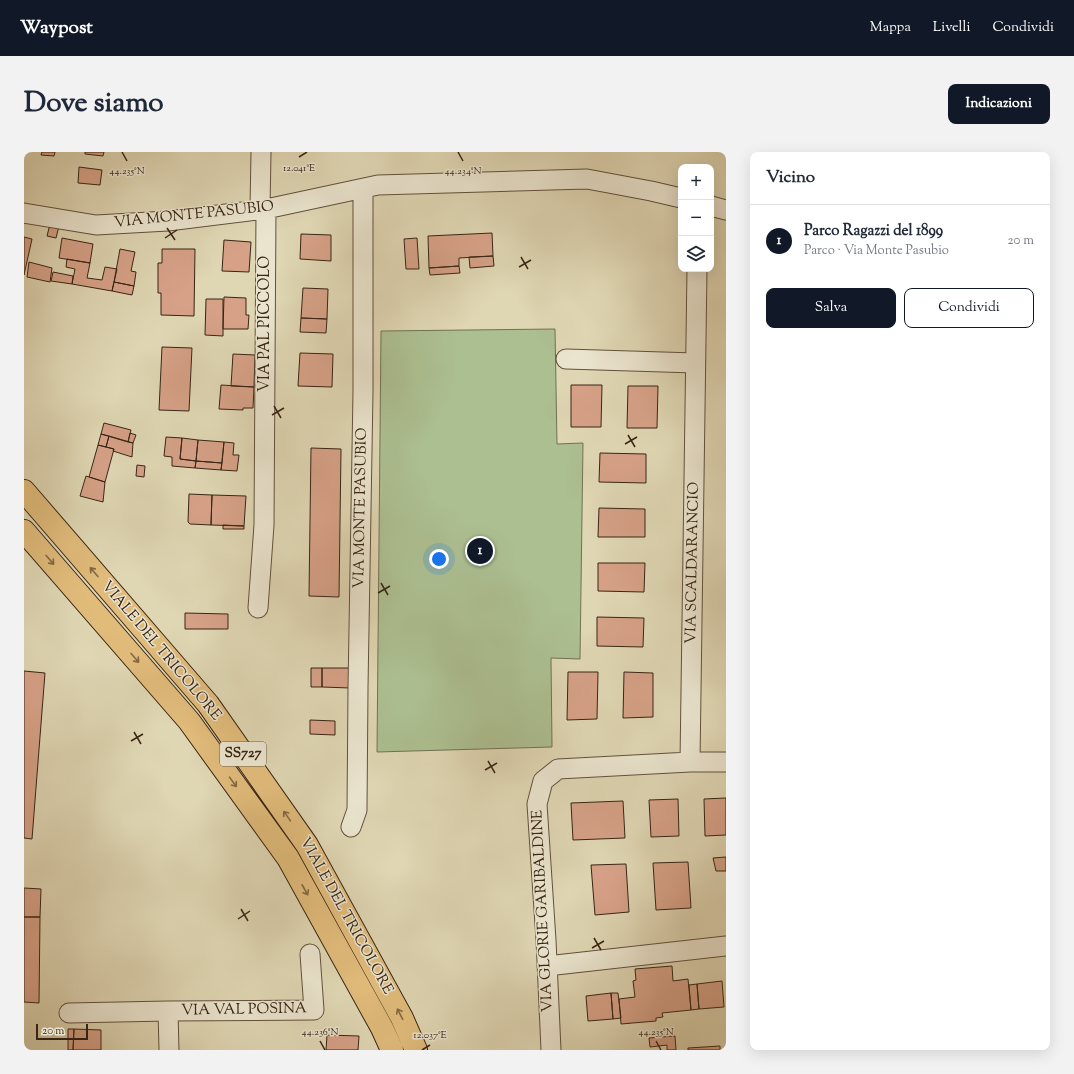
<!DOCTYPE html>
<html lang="it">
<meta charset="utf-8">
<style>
:root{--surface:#fff;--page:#f2f2f3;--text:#1f2937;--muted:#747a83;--line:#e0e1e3;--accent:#111827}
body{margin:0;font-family:"Sorts Mill Goudy",serif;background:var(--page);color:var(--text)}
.controls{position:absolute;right:12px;top:12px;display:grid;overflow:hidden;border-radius:8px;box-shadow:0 4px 16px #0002}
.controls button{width:36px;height:36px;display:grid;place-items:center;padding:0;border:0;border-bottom:1px solid var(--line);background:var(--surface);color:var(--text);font:20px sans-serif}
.scale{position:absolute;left:12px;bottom:10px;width:52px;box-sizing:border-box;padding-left:4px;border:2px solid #382515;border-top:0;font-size:11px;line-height:14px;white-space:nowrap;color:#382515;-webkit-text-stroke:3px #eae4ce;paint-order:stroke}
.you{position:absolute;left:415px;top:407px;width:14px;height:14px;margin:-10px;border:3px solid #fff;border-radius:50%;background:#1a73e8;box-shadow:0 0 0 6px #1a73e833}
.badge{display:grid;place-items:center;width:26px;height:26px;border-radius:50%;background:var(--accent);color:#fff;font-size:13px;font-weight:700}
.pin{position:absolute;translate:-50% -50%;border:2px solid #fff;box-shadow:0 1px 4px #0006}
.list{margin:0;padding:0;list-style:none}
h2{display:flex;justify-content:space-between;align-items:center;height:52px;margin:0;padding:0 16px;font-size:17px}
h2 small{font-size:13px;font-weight:400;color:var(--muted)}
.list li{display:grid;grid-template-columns:26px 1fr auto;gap:12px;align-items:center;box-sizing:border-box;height:72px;padding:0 16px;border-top:1px solid var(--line)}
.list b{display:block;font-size:15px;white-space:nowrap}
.list p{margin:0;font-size:13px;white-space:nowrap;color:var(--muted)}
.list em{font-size:13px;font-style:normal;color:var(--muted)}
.actions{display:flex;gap:8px;padding:12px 16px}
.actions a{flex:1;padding:9px 0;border:1px solid var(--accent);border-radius:8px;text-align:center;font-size:14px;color:var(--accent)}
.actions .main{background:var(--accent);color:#fff}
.icon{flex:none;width:22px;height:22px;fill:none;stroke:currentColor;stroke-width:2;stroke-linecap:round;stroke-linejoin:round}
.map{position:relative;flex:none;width:702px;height:898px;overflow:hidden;border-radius:8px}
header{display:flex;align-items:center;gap:24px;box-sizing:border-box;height:56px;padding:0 20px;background:var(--accent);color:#fff}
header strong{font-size:19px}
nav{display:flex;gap:22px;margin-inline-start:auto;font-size:14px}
.intro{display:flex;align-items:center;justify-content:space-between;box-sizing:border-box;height:96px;padding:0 24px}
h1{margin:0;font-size:28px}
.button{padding:10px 18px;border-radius:8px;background:var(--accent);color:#fff;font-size:14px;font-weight:700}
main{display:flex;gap:24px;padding:0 24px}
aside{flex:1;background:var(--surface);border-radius:8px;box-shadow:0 4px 16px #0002}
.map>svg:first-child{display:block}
</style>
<header>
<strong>Waypost</strong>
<nav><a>Mappa</a><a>Livelli</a><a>Condividi</a></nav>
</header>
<div class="intro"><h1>Dove siamo</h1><a class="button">Indicazioni</a></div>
<main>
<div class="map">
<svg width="702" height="898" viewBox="0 0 702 898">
<rect width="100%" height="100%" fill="#dfd6b3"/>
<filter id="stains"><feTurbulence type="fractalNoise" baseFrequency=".005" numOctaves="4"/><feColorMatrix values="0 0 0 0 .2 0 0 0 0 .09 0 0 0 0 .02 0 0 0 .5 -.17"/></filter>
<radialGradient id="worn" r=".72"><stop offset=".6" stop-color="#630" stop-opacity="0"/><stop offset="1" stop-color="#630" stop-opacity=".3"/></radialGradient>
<path fill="#acbf91" stroke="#727253" d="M531,177L533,292L559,291L556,507L527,506L528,595L353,600L357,179Z"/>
<path fill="#d6a187" stroke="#382515" d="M18,0H31L30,4L17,3Z
M61,0H80L79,4L61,2Z
M55,15L78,18L76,33L54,31Z
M26,72L35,74L32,86L23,84Z
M468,81L469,104L435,106V114L405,116L404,84Z
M277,82L307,83V109L276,107Z
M0,85L8,87L0,123Z
M38,86L69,92L66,111L35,106Z
M393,86L395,117H382L380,87Z
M200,88L227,90L225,120L198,119Z
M96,97L111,100L107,119L112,120L110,134L90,130Z
M138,97H171L170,164L137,163V141H134V111H138Z
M469,104L470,114L446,116L445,105Z
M43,107L66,111L63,126L78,128L81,115L93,117L88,139L48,132L51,117L42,115Z
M5,110L28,116L26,130L3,125Z
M435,114L436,121L406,123L405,116Z
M29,120L49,124L48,132L27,129Z
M90,130L110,134L108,143L88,139Z
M279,136L304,137L303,167L277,166Z
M200,145L222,146V163H225L224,177H199Z
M182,147H199V184L181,183Z
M277,166L303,167L302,181L276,180Z
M138,195L168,196L165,259L135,258Z
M276,201L309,202L308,235L274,234Z
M209,202L231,203L230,235L207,234Z
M197,233L230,235L229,256H219V258L195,257Z
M547,233H578L577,275H547Z
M604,234H634L633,276H603Z
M80,271L107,278L104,290L77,282Z
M106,281L112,283L109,291L104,290Z
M77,282L85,284L82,295L74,293Z
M85,284L109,291L108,305L89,299L90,297L82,295Z
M142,285L158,286L156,307L172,309L171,316L148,314V305L140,304Z
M158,286L174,288L172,309L156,307Z
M174,288L200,290L198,311L172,309Z
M200,290L210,291L209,303H215L213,319L197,318Z
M74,293L90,297L81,330L65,325Z
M287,296L317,297L315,445L285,444Z
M576,301L622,302V331L575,330Z
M172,309L198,311L197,318L171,316Z
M113,313L121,314L120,325L112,324Z
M62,324L81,330L79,350L56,344Z
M165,342L188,343L187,373L166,372L164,370Z
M188,343L222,344L220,374L187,373Z
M575,356L621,357V385H574Z
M199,373L220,374V377H199Z
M574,411H621L620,440L574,439Z
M161,461L204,462V477H161Z
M573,465L620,466L619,495L573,494Z
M287,516H298V535H287Z
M298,516H326V536L298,535Z
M0,519L21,521L8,687L0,686Z
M544,520H574L573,567L543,568Z
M600,520L629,521V565L599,566Z
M286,568L311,569V583L286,582Z
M702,646V683L681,684L680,647Z
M654,647L655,684L627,685L625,648Z
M599,649L601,686L549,688L547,651Z
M702,705V719H692L689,706Z
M664,710L667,756L632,758L629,711Z
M602,712L605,760L571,763L567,713Z
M0,736L17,737L16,765H0Z
M0,765H16L15,851L0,850Z
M648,814L649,829L664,827L667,858L638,861L639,865L632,866V869L597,872L595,847L611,845L609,829L612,828L611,817Z
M698,829L700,855L675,857L673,832Z
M673,832L675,857L667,858L665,833Z
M587,841H594L597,866L589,867Z
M587,841L589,867L564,869L562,844Z
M44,877H50L49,898H44Z
M50,877L77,878V898H49Z
M303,883L335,884L334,898H302Z
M651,884L652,898H643V893L626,895L625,886Z
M696,894V898H664V896Z"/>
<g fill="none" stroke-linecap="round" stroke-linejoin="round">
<g stroke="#62513c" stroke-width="21">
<path id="minor" d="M687,54L702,58
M236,57L237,0
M0,61L72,73L144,69L242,57L354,33L563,27L627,39L657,46
M542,207L671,211
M234,456L240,373L242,57
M666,610L673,117
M327,675L333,658L334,536L339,239V37
M523,814L702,794
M144,859L290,858L286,802
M45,861L144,859L145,898
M527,898L522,788L513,652L519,629L534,617L666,610H702"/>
</g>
<g stroke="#382515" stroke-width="24">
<path id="highway" d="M0,339L184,552L283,693L378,866L392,898
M0,379L165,569L264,706L358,876L368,898"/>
</g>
<use href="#minor" stroke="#eae4ce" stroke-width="19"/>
<use href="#highway" stroke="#e0bb7a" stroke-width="22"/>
</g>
<defs><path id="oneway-shaft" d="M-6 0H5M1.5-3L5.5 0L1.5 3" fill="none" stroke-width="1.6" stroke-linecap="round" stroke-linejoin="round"/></defs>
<g stroke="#846842">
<use href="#oneway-shaft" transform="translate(26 408) rotate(49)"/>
<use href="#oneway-shaft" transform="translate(70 420) rotate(-131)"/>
<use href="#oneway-shaft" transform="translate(111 506) rotate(49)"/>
<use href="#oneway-shaft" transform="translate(209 630) rotate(54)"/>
<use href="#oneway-shaft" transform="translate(263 664) rotate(-125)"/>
<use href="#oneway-shaft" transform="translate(281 738) rotate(61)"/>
<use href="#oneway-shaft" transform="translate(376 862) rotate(-117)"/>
</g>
<path fill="none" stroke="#382515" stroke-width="1.5" d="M98,0L103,9M434,0L439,9M275,5L283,0M143,76L151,88M141,86L153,78M497,105L504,117M495,115L507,108M250,254L257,266M248,263L260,256M604,283L611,295M601,292L613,285M357,431L364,443M354,441L366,434M110,580L117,592M107,589L119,582M464,609L471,621M461,618L473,611M217,757L224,769M214,767L226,759M570,786L577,798M568,796L580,789M296,889L301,898M632,889L637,898M398,898L406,893"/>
<g text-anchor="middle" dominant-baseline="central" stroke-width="3" stroke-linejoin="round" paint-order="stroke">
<rect fill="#eae4ce" stroke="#6d5e4c" stroke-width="1" x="196" y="590" width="46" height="24" rx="3"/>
<g font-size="14" font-weight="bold" fill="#382515">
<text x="219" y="602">SS727</text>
</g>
<g font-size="15" fill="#382515" stroke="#eae4ce">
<text transform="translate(170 63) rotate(-6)">VIA MONTE PASUBIO</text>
<text transform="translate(241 172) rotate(-90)">VIA PAL PICCOLO</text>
<text transform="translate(337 356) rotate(-89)">VIA MONTE PASUBIO</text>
<text transform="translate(669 411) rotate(-89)">VIA SCALDARANCIO</text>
<text transform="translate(137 499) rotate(50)">VIALE DEL TRICOLORE</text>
<text transform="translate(519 759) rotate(-93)">VIA GLORIE GARIBALDINE</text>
<text transform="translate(322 764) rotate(61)">VIALE DEL TRICOLORE</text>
<text transform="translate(220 858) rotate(-1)">VIA VAL POSINA</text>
</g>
</g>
<g font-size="10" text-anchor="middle" fill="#382515" stroke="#eae4ce" stroke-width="3" stroke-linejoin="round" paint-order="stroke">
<text x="275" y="19">12.041°E</text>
<text x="103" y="22">44.235°N</text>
<text x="439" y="22">44.234°N</text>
<text x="296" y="883">44.236°N</text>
<text x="632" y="883">44.235°N</text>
<text x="406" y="886">12.037°E</text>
</g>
<rect width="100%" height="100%" filter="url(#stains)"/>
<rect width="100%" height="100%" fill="url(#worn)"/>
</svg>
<div class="controls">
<button>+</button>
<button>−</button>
<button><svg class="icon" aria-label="layers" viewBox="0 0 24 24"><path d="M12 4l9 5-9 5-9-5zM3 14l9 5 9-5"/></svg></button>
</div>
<div class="scale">20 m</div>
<div class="you"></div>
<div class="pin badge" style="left:456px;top:399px">1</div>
</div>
<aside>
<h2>Vicino<small></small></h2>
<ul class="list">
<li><span class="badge">1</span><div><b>Parco Ragazzi del 1899</b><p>Parco · Via Monte Pasubio</p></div><em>20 m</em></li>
</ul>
<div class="actions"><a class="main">Salva</a><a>Condividi</a></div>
</aside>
</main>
